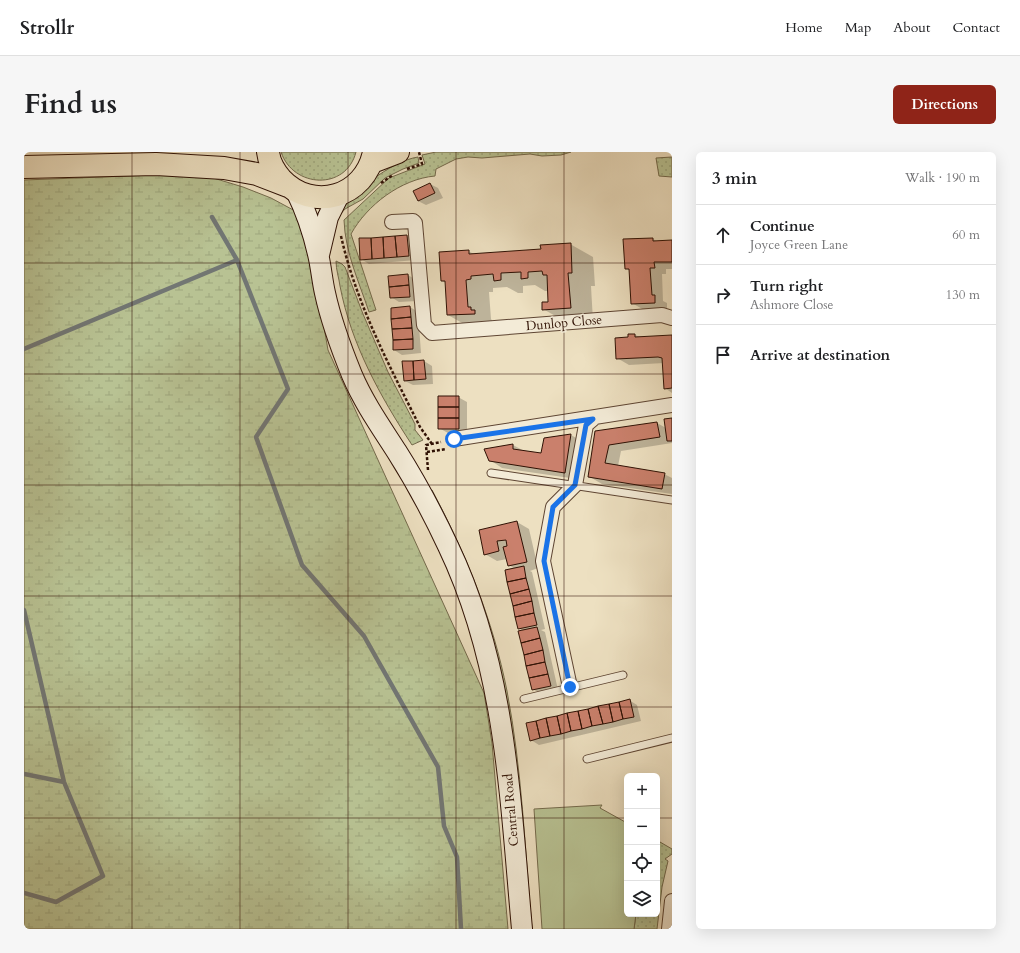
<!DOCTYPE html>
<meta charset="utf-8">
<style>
:root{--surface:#fff;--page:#f6f6f6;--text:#202124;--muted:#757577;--line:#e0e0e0;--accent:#8f2418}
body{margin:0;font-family:Cardo,serif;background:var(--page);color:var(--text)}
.controls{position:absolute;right:12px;bottom:12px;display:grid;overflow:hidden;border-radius:6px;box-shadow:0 4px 16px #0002}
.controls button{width:36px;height:36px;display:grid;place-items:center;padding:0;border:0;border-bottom:1px solid var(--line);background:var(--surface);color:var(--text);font:20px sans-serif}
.stop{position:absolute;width:12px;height:12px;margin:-9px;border:3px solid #1a73e8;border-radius:50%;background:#fff}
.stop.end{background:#1a73e8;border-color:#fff;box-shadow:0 1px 4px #0008}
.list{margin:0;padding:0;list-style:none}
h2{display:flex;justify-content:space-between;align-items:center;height:52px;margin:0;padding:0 16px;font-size:17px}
h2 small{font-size:13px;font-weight:400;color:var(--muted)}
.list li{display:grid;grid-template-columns:26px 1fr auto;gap:12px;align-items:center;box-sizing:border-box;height:60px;padding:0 16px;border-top:1px solid var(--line)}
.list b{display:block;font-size:15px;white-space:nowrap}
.list p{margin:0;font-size:13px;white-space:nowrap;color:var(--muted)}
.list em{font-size:13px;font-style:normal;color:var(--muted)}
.icon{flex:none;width:22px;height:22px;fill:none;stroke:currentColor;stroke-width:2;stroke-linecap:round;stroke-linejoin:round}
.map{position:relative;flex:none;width:648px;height:777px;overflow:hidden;border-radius:6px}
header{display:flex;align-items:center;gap:24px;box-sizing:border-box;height:56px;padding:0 20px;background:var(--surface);border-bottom:1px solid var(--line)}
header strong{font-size:19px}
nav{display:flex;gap:22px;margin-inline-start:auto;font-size:14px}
.intro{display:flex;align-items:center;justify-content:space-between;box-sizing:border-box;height:96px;padding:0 24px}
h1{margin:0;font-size:28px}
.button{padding:10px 18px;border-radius:6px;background:var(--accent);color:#fff;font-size:14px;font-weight:700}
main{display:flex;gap:24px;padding:0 24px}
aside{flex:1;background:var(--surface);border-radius:6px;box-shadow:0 4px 16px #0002}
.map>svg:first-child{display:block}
</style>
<header>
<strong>Strollr</strong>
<nav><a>Home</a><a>Map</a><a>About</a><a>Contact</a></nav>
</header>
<div class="intro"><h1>Find us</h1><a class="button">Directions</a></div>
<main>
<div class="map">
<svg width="648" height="777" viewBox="0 0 648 777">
<defs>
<pattern id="grass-dots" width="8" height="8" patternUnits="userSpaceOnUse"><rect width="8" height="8" fill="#b8c293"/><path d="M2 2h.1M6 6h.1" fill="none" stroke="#9ea67d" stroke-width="1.8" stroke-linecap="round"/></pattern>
<pattern id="wetland-marsh" width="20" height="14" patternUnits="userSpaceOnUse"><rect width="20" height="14" fill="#b8c293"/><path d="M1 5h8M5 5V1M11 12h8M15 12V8" fill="none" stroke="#9ea67d"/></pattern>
</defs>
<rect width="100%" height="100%" fill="#ede0c1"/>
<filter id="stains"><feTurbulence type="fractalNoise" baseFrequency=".005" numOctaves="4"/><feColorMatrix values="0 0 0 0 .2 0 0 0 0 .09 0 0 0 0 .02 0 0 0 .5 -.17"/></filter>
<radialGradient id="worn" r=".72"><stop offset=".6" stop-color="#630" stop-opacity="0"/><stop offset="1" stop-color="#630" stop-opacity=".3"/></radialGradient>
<path fill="url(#grass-dots)" stroke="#746a4c" d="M257,0H332C322,39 269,36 257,0Z
M412,0H547L537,3L518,4L506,2L458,6L444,5L432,7L412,17L411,24C377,27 343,53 327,82L352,158L345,160C335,130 321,100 320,68L365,26L401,12L398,3Z
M394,5L395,11L379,17L361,26L339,47L321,57L313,66C325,42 367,9 394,5Z
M648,5V25L635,24L632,6Z
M312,109L318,112L321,115L339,162L364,220L391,272V278L399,288L388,293C356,244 327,192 316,134C315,126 312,118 312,109Z
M408,338C442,402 469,468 483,539C498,617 501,698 508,777H506L492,622L406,339Z
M636,690L648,697V702L641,707L644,709L638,735L633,777H610L612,762H633V699Z"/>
<path fill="url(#wetland-marsh)" stroke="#746a4c" d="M157,22L186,25L219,35L247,46L273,60L284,83L304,198L460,541L468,591L484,777H0V28Z"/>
<path fill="#b8c293" stroke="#746a4c" d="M578,653L576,656L603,671V762H612L610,777H518L510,657Z"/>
<path fill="#0003" d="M406,32L414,36L419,46L402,53L394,49L390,39Z
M383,84L391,89L392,108L345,112L337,107L336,87Z
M629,87L634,90L648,89V117H642V122H638L639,149L643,151V157L620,158L608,151L606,119L602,116Z
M546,92L569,105L571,134H567L569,169L542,170L519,157L525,151V139H521L511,133L499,134V141H494L483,135L469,136V140H465L467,167L469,170L447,176L424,163L422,131L418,129L444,99L450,102L518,98Z
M384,123L392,128L393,149L375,150L367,145Z
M386,155L394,160L397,201L378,203L370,198L368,157Z
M605,183H611L616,185L648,184V241L641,236L640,211L605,213L593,206Z
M400,209L408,214L409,232L389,233L381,229Z
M434,245L443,250V281H424L415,276Z
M648,267V291L597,299L594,314L640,322L648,326V342L578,332L566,325L572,280L633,271L642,276Z
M547,283L559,290L553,327L478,316L466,308L461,298L489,293L502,300L518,302L521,287Z
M493,370L505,377L514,416L506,419L508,420L521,477L517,478L521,480L534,538L517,542L509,537L499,479L495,476L491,417L485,413L483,407L473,409L461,402L456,379Z
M605,548L613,553L617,569L515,593L507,588Z"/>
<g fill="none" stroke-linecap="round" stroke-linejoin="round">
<path stroke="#727673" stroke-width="4.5" d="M188,65L213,108L264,237L232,285L278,413L340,484L414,615L420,674L433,705L437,777
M0,197L213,108
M0,458L40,630L79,724L32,750L0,741
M0,622L40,630"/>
</g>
<path fill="#ca806c" stroke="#2f1104" d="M406,31L411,41L394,49L389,39Z
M383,83L385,104L373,105L371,84Z
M371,84L373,105L360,106L359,85Z
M359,85L360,106L348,107L347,86Z
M335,86H347L348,107L336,108Z
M629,86V89L648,88V110H630L631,116H626L628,143H631V151L607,152L605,117H601L599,87Z
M547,91L548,121H544L547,156L518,158V150H524L523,123H519L518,119L504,120V126L497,127V120L477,121V128L470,129L469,122L447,124V127L442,128L444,155H447V158H451V162L423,163L421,129H417L415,100L445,98V102L517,97L516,93Z
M384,122L385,133L365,135L364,124Z
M385,133L386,145L366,146L365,135Z
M386,154L387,165L367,167V156Z
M387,165L388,176L368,177L367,167Z
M388,176L389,187L369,188L368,177Z
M604,182H611V185L648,183V236L640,237L638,206L634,205L592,207L591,186L604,185Z
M389,187V197L369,198V188Z
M400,208L402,227L390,228L389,209Z
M378,209H389L390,228L380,229Z
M414,244H435V255H414Z
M414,255H435V266H414Z
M414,266H435V277H414Z
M648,266V289H643L640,267Z
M633,270L636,285L585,293L581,311L641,321L638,337L564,325L571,279Z
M547,282L541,321L465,309L460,297L489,292V297L517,301L520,286Z
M493,369L503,410L484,414L479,395L483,394L482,388L473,389L475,399L460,403L455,378Z
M500,414L502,426L483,430L481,418Z
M502,426L505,437L486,442L483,430Z
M505,437L508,449L489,454L486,442Z
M508,449L510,461L491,465L489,454Z
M510,461L513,473L494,477L491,465Z
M513,475L516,486L497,491L494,479Z
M516,486L519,498L500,503L497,491Z
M519,498L521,510L502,514L500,503Z
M521,510L524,522L505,526L502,514Z
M524,522L527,534L508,538L505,526Z
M606,547L610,565L599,567L595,550Z
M595,550L599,567L589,570L585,552Z
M585,552L589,570L579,572L574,554Z
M574,554L579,572L568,574L564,557Z
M564,557L568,574L558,577L554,559Z
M554,559L558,577L547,579L543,561Z
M543,561L547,579L537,582L533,564Z
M533,564L537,582L526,584L522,566Z
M522,566L526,584L516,586L512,569Z
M512,569L516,586L506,589L502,571Z"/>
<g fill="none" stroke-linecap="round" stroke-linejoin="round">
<g stroke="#5e4533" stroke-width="9">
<path id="lane" d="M467,321L648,348
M500,547L599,523
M563,607L648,586"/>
</g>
<g stroke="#5e4533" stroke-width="16">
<path id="street" d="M368,70L389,69L391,71L400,173L408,181L638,163L648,166
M430,287L648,253
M546,535L519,409L529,355L551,333L562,273L569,267
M645,777L648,749"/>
</g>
<g stroke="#2f1104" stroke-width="22">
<path id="secondary" d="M272,39C282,59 289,80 294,102C297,114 298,128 301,141C307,169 317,196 328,223C340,251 357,275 373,300C392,330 409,362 424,394C482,515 486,646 498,777
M295,103L304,65L315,43"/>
</g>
<g stroke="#2f1104" stroke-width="24">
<path id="primary" d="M244,0C245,10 251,20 257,27C289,61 341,45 350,0
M348,10L374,0
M0,15L132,12L200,16L233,22L264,34"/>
</g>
<path stroke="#2f1104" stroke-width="2.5" stroke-dasharray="3 2" stroke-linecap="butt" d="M383,17L398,12L395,0
M357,31L369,23
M317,84C332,151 365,213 396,275L408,292
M403,300L422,297
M404,318L402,293L417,290"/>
<use href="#lane" stroke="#f3ebd7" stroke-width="7"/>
<use href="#street" stroke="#f3ebd7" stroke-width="14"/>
<use href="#secondary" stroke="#f3ebd7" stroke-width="20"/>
<use href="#primary" stroke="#ede0c1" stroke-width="22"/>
</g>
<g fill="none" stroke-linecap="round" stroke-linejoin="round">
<path stroke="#1a73e8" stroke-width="5" d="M430,287L569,267L562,273L551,333L529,355L520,409L546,535"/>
</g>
<path fill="none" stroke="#2f1104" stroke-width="1" stroke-opacity="0.55" d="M108,0V777M216,0V777M324,0V777M432,0V777M540,0V777M0,111H648M0,222H648M0,333H648M0,444H648M0,555H648M0,666H603M633,666H648"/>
<g text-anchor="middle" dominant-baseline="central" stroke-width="3" stroke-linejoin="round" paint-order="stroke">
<g font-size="13" fill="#2f1104" stroke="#f3ebd7">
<text transform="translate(540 171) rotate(-5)">Dunlop Close</text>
<text transform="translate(487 658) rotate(-95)">Central Road</text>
</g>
</g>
<rect width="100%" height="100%" filter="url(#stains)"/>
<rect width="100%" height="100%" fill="url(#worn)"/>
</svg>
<div class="controls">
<button>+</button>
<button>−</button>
<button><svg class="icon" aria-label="locate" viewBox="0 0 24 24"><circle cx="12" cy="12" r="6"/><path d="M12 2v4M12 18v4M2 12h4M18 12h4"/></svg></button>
<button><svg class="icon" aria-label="layers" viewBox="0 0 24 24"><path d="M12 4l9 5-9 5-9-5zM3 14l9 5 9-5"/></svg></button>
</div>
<div class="stop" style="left:430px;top:287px"></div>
<div class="stop end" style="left:546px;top:535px"></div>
</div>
<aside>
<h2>3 min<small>Walk · 190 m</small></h2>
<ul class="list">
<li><svg class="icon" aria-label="ahead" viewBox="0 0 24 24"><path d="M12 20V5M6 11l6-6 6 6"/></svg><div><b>Continue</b><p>Joyce Green Lane</p></div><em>60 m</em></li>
<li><svg class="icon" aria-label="right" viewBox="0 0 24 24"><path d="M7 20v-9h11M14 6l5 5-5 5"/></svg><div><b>Turn right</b><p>Ashmore Close</p></div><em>130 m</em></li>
<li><svg class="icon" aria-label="arrive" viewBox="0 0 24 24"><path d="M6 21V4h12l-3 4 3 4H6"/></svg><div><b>Arrive at destination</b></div></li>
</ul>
</aside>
</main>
